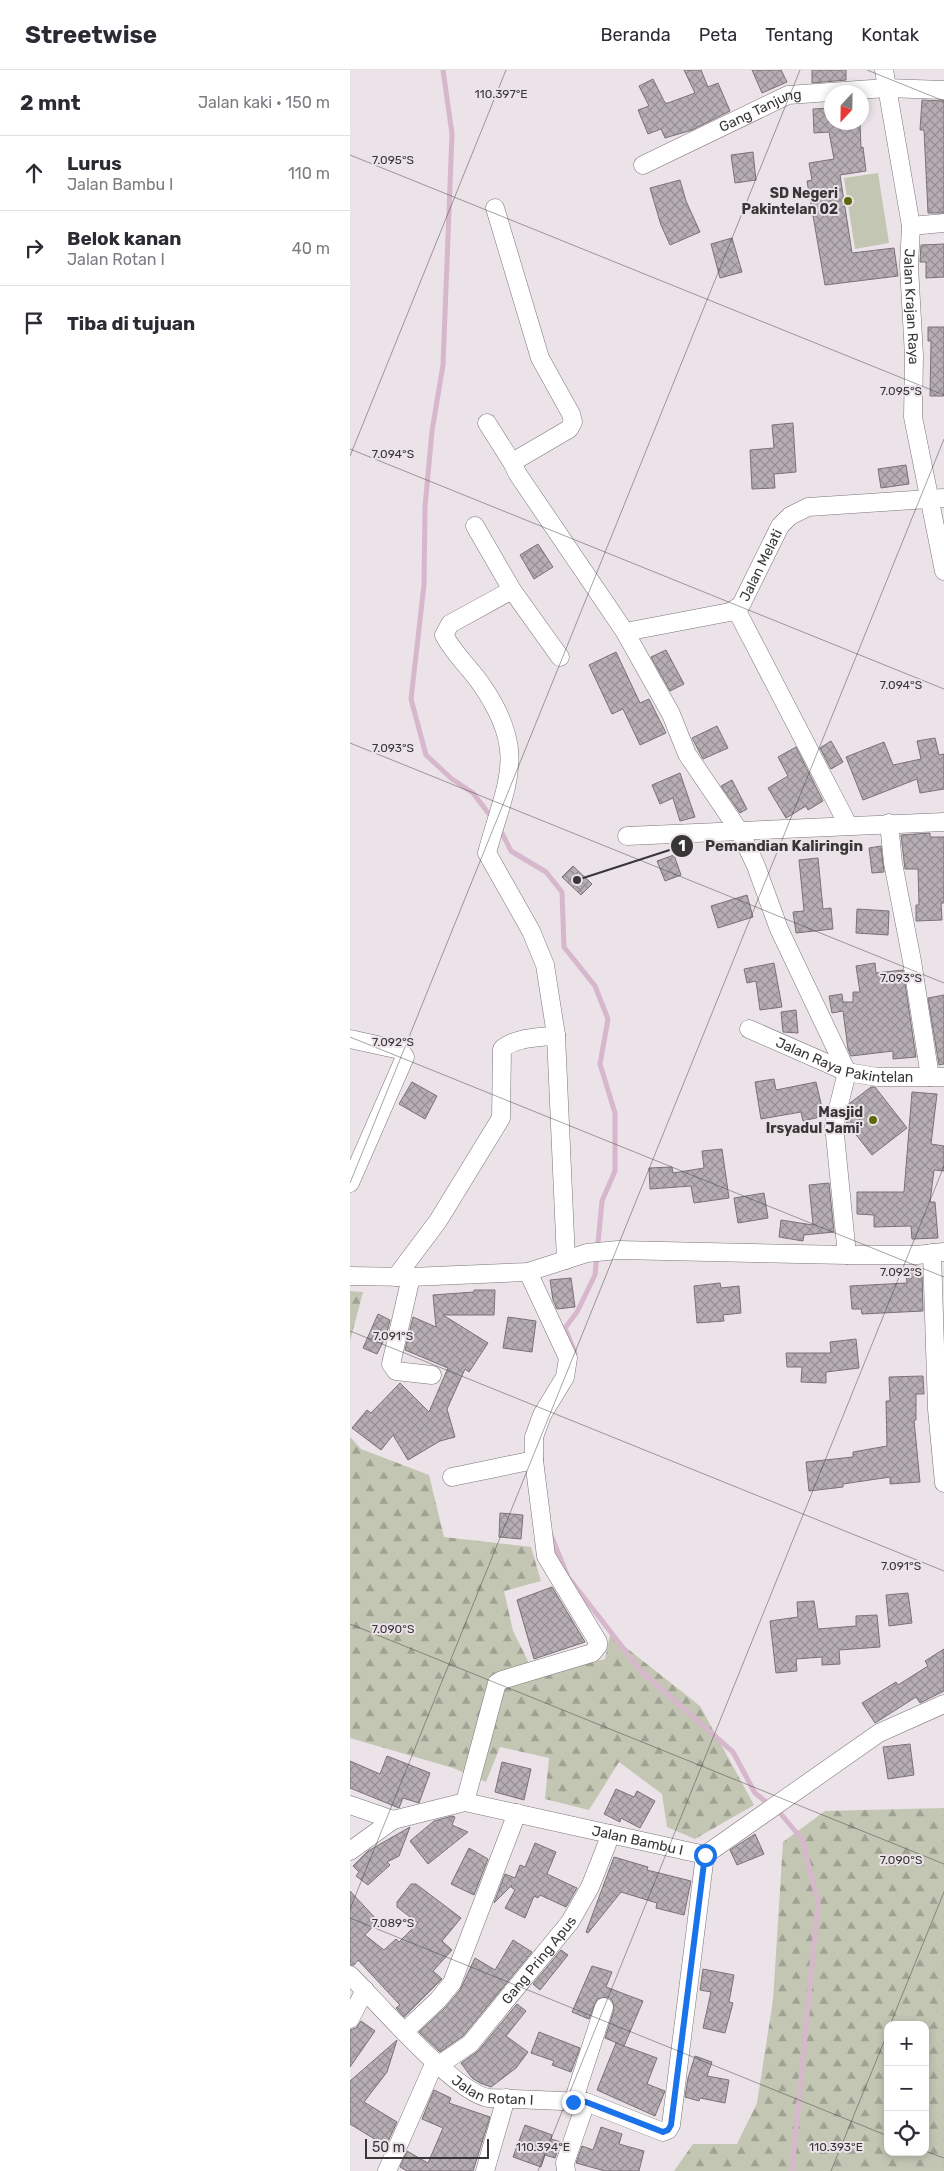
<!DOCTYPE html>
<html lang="id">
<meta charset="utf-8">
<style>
:root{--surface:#fff;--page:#f7f7f7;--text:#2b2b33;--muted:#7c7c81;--line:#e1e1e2}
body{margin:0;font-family:Rubik,sans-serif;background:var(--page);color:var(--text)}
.controls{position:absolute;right:15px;bottom:15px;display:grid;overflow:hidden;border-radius:10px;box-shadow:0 2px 8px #0003}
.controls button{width:45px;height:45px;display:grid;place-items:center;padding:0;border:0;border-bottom:1px solid var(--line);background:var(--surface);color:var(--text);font:25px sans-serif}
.compass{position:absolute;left:474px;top:15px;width:45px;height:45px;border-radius:50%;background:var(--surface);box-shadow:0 2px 8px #0003;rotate:202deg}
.scale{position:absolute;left:15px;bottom:12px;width:124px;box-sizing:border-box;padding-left:5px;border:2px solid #393638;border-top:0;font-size:14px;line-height:18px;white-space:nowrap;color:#393638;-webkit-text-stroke:4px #ebe3e8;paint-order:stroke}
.stop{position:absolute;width:15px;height:15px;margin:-11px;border:4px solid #1a73e8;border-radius:50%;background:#fff}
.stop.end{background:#1a73e8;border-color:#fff;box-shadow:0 1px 5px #0008}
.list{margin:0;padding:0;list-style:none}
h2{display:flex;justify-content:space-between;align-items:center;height:65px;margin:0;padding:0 20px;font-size:21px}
h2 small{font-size:16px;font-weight:400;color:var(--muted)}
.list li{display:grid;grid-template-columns:32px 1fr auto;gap:15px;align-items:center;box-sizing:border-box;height:75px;padding:0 20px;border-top:1px solid var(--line)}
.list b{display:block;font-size:19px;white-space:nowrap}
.list p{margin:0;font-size:16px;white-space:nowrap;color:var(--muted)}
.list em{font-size:16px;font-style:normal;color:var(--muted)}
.icon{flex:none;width:28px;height:28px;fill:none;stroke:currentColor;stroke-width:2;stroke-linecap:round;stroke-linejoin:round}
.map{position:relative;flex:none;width:594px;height:2101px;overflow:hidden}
header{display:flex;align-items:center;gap:30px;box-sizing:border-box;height:70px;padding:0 25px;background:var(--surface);border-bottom:1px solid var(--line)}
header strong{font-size:24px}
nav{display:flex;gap:28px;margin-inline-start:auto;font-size:18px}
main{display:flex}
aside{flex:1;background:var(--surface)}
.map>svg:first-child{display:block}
</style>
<header>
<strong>Streetwise</strong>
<nav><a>Beranda</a><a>Peta</a><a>Tentang</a><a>Kontak</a></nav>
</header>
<main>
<aside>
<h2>2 mnt<small>Jalan kaki · 150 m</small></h2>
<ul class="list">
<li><svg class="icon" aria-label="ahead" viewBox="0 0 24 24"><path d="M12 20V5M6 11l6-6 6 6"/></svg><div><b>Lurus</b><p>Jalan Bambu I</p></div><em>110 m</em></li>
<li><svg class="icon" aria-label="right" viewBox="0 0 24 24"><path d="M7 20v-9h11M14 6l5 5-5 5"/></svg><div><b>Belok kanan</b><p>Jalan Rotan I</p></div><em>40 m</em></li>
<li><svg class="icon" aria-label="arrive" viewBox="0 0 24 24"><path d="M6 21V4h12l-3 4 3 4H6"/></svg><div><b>Tiba di tujuan</b></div></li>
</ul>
</aside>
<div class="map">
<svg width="594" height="2101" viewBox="0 0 594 2101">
<defs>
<pattern id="forest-firs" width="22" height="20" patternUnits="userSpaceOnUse" patternTransform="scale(1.25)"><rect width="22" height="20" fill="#c3c6b3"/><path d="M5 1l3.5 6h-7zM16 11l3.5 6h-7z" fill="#9fa293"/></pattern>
<pattern id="building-cross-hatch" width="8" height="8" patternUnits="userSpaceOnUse" patternTransform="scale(1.25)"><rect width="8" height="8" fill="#b6aeb3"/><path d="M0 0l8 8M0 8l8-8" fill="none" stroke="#958e93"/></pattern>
</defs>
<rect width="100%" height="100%" fill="#ebe3e8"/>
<path fill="#c3c6b3" d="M528,103L539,173L505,179L494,108Z"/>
<path fill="url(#forest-firs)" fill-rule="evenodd" d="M0,1221L13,1222L0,1271Z
M0,1367L11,1379L79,1405L94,1467L181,1477L191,1511L154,1521L163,1561L186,1607L255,1589L260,1565L350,1636L404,1735L345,1769L317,1757L312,1724L269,1692L239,1740L195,1729L199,1688L150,1677L136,1712L103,1698L0,1668Z
M594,1738V2101H324L343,2074H387L407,2033L423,1930L433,1772L475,1741ZM538,1955H575V2082H538Z"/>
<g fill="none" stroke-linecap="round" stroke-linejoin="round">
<path stroke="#d6b7cb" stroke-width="5" d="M93,0L102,64L93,295L82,361L75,437L74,515L61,629L76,685L102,709L123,723L142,748
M149,757L161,781L196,802L212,822L214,877L245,916L258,949L250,994L265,1043V1101L252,1131L245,1205L227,1242L215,1258L225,1283
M201,1465L218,1507L291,1601L383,1682L405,1723L430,1743L452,1769L468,1832L442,2101"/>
</g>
<path fill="url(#building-cross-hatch)" stroke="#7a7277" d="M334,0H351L358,17L368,13L380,41L342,60L315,68L311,59L298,64L288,40L299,36L289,16L303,9L315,33H318L345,23Z
M402,0H431L437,12L412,23Z
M462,0H496V10L462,13Z
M572,30L594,31V143H578L574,60H570Z
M482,38V52H510L511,78L513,77L516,101L490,105L502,183L544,178L548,206L475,215L457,111L462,110L459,93L484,89L479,62L464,63L463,39Z
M403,82L406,110L385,113L381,85Z
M330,110L336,131L350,162L320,175L311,155L300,118Z
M382,168L392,202L370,208L361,174Z
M594,174V207L576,208V192H570L571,175Z
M578,257H594V326H580L581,271H578Z
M443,353L446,402L424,404L425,418L402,419L400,380L424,378L422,355Z
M556,395L559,414L531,418L528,399Z
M188,474L203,497L184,509L170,485Z
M316,580L334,614L320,621L301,587Z
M266,582L290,633L299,629L316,663L290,675L273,639L262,644L239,595Z
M367,656L378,678L353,689L342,668Z
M585,668L589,685L594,684V719L570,723L567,709L513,730L496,687L534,672L543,695L571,689L567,671Z
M481,671L493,692L481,699L470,678Z
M446,677L473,731L458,740L456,736L436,748L418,718L438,706L428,687Z
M330,703L345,747L330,751L323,728L310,734L302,715Z
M382,710L397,739L390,743L371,716Z
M580,763V767H594V833H591L592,850L566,851V835H569L568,799H555L551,765Z
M531,776L534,802L522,803L519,778Z
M324,785L331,805L315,811L307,791Z
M468,788L473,839L481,838L483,859L446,863L443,842L454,841L449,790Z
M223,796L242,814L231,825L212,807Z
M397,825L403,847L368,858L361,836Z
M507,839L539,841L538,865L506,863Z
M424,893L432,937L410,940L406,911L397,913L394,899Z
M525,893L526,903L553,900L566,987L543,989V981L501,986L498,979L493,941L482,943L479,926L492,924L493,932H503V922H510L506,896Z
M594,925V994L589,995L578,928Z
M446,940L448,963L433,962L431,942Z
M424,1009L426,1020L466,1012L474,1046L453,1051L451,1042L411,1049L405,1012Z
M62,1012L87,1026L75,1049L49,1034Z
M521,1017H525L557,1058L522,1085L496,1052L500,1033Z
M562,1022L587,1024L581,1074L594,1076V1101L584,1100L580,1132H585L588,1168L562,1169L561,1156L524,1157V1145L507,1144V1122H554Z
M372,1079L379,1128L344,1133L341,1116L300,1119L299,1098L322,1097L323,1103L354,1098L352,1081Z
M479,1113L484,1162L454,1165L453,1171L429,1167L431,1150L463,1155L459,1115Z
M414,1123L418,1148L388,1153L384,1128Z
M556,1202H572L573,1241L512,1244L511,1239H502L500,1216L557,1213Z
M221,1208L225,1237L207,1239L203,1230L200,1210Z
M370,1213L371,1218L389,1216L391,1243L373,1245L374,1251L347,1253L344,1216Z
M124,1220H145L144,1245H93L138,1273L119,1302L115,1299L97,1339L105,1367L90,1371L58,1390L43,1365L31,1380L2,1358L17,1340L21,1343L50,1313L79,1342L98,1298L55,1280L63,1247L86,1257L83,1225L124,1222Z
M28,1244L40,1250L35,1271L34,1270L27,1284L13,1278Z
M158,1247L186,1251L182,1282L153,1278Z
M506,1269L509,1298L476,1302V1313L451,1312L452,1297H437L436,1283H481L480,1272Z
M573,1306L574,1324H566V1350H564L570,1412L540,1414V1407L493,1414V1417L459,1421L456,1392L503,1387V1382L537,1376L536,1331H540L539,1307Z
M150,1443L173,1445L171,1469L149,1467Z
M202,1517L235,1572L184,1589L167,1530Z
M558,1523L562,1553L539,1556L536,1525Z
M464,1531L468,1559L506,1556V1546L527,1545L530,1577L489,1580L490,1594L472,1595V1587L446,1589L447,1601L426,1603L420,1551L448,1547L447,1532Z
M594,1579V1621L570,1633L566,1627L525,1653L512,1633L546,1612L548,1615L578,1596L575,1591Z
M560,1674L564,1705L538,1709L533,1677Z
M37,1686L80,1703L69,1733L53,1728L49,1738L0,1718V1691L30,1704Z
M152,1692L181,1699L174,1730L145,1722Z
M266,1719L284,1727L287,1721L305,1731L290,1758L271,1748L270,1752L254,1744Z
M102,1746L105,1747L102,1755L118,1762L78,1794L60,1771L84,1751Z
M60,1757L49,1786L37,1792L40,1795L18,1815L6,1806L9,1802L3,1796L18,1781Z
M405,1764L414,1784L387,1795L380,1780Z
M185,1773L206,1782L197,1804L227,1818L216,1837L190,1825L188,1828L184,1826L175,1848L155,1838L165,1820L161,1817L162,1815L144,1833L155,1804L165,1808L170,1795L175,1797Z
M119,1778L138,1789L124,1825L101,1814Z
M264,1787L298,1797L297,1800L341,1811L334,1845L306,1838L307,1833L271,1822L238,1863L236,1862Z
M61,1814H66L111,1848L92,1871L102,1880L83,1901L92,1909L54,1947L46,1938L50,1935L8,1890L4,1895H0V1821L28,1851L15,1865L34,1880L46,1869L49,1872L68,1853L47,1837V1832Z
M163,1870L182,1882L113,1966L90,1982L69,1962L95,1938L110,1920L125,1888L145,1900Z
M211,1880L218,1885L190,1920L183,1914Z
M242,1896L262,1902L256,1917L293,1931L274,1976L255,1968L264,1940L262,1930L258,1927L247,1929L239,1949L222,1942Z
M353,1899L384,1905L379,1932L383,1933L375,1963L353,1958L361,1922L350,1920Z
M167,1934L176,1941L156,1966L178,1982L166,1998L141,2017L130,2013L122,2008L111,1993L128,1981Z
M11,1951L25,1961L0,1997V1960L6,1958Z
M189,1962L230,1978L221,2002L202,1995L204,1991L181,1983Z
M47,1970L37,2002L14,2032L47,2052L36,2076L0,2054V2011Z
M266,1973L307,1988L297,2014L315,2021L305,2046L247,2020Z
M345,1986L362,1992L357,2006L379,2010L375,2033L350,2028L349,2031L335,2027L338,2008Z
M84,2020L101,2028L99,2033L140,2047L123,2101H57L50,2097L57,2081L78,2093L93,2058L72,2049Z
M175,2055L202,2065L201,2069L211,2072L205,2088L195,2085L191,2097L163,2087Z
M251,2057L272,2064L269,2074L294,2081L289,2101H255L226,2093L232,2076L243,2080Z"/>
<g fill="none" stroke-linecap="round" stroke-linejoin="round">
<g stroke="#7b7479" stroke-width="19">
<g id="street">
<path id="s1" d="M534,0L561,156L559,196L564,286L563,347L594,501"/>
<path id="s2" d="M293,95L438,25L536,18L594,20"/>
<path d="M145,138L190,288L221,344L223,352L219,359L166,390L163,394L167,403L275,562"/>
<path d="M561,156L594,153"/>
<path d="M137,353L163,394"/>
<path d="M125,456L162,520"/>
<path d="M386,539L498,755"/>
<path d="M539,753L543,793L562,891L580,1007"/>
<path d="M277,766L594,752"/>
<path id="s3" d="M399,959L497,1002L527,1007H594"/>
<path d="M206,965L195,895L181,861L137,783C156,712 179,683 131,614C119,597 104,584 94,565L100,554L162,520L210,587"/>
<path d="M0,969L50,980L55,987L0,1113"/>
<path d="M582,1183L587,1339L594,1413"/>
<path id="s4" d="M497,1185L484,1055L497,1002L429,859L406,796L390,762L337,684L321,644L275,562L380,542L391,535L430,456L440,446L458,437L594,428"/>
<path d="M0,1206L61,1207L178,1202L237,1183L268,1180L497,1185H567L594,1182"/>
<path d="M46,1207L88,1151L151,1048L152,979C165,967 190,968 206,965L216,1190"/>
<path d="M61,1207L41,1294L46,1301L82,1305"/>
<path d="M102,1407L184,1390"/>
<path d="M115,1732L147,1613L152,1610L242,1583L248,1576V1572L196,1486L184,1390V1367L192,1345L215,1307L218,1288L178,1202"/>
<path d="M0,1735L43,1750"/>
<path id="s5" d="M0,1781L43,1750L115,1732L355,1785"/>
<path d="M355,1785L529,1663L594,1634"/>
<path id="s6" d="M0,1905C26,1931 106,2024 139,2028L236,2032L313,2062L318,2060L321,2055L355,1785"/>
<path d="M0,1949L15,1920"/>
<path d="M55,1961L88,1930L102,1913L167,1743"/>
<path id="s7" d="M89,1995L120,1974L220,1852L240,1817L261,1764"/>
<path d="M223,2032L254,1937"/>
<path d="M37,2101L85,1992"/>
<path d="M135,2101L156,2028"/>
<path d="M216,2101L215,2093L236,2032"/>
</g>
</g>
<use href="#street" stroke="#fff" stroke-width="18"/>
</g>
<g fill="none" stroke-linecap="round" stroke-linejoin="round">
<path stroke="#1a73e8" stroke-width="6" d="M223,2032H236L313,2062L318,2060L321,2055L355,1785"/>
</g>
<path fill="none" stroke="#393638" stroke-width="1" stroke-opacity="0.45" d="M517,0L594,31M0,85L594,325M0,379L594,619M0,386L156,0M0,673L594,913M0,967L594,1207M0,1113L450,0M0,1261L594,1501M0,1554L594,1794M0,1839L594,369M0,1848L538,2066M540,1955L594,1822M575,2081L594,2088M188,2101L594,1096M481,2101L538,1962"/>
<g fill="#5e6709" stroke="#ebe3e8" stroke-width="2">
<circle cx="498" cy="131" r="5"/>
<circle cx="523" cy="1050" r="5"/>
</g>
<g text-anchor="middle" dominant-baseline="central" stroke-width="4" stroke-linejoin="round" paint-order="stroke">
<g font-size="14" fill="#393638" stroke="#ebe3e8">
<text stroke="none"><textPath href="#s2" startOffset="130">Gang Tanjung</textPath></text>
<text stroke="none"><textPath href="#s1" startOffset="239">Jalan Krajan Raya</textPath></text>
<text stroke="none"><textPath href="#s4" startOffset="844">Jalan Melati</textPath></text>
<text stroke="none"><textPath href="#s3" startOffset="102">Jalan Raya Pakintelan</textPath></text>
<text stroke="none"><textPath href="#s5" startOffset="304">Jalan Bambu I</textPath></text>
<text stroke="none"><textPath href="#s7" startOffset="146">Gang Pring Apus</textPath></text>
<text stroke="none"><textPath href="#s6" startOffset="189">Jalan Rotan I</textPath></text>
</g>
<g font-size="14" font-weight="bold" fill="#393638" stroke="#ebe3e8" text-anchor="end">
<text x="488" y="123">SD Negeri<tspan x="488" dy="16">Pakintelan 02</tspan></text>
<text x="513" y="1042">Masjid<tspan x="513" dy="16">Irsyadul Jami'</tspan></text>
</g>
</g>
<g font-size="12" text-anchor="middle" fill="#393638" stroke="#ebe3e8" stroke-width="4" stroke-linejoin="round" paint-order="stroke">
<text x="151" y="28">110.397°E</text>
<text x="43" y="94">7.095°S</text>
<text x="551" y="325">7.095°S</text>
<text x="43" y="388">7.094°S</text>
<text x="551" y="619">7.094°S</text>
<text x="43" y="682">7.093°S</text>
<text x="551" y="912">7.093°S</text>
<text x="43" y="976">7.092°S</text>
<text x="551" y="1206">7.092°S</text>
<text x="43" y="1270">7.091°S</text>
<text x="551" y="1500">7.091°S</text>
<text x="43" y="1563">7.090°S</text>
<text x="551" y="1794">7.090°S</text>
<text x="43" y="1857">7.089°S</text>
<text x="193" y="2081">110.394°E</text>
<text x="486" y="2081">110.393°E</text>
</g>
<path fill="none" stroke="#393638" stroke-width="2" d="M227 810L332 776"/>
<g fill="#393638" stroke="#ebe3e8" stroke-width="2">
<circle cx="227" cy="810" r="5"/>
<circle cx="332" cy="776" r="12"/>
</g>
<g font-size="15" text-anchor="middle" font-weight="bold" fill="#fff">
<text x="332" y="781">1</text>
</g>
<g font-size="15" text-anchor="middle" font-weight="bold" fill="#393638" stroke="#ebe3e8" stroke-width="4" stroke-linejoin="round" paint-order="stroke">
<text x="434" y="781">Pemandian Kaliringin</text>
</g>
</svg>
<div class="controls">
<button>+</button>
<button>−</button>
<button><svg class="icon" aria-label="locate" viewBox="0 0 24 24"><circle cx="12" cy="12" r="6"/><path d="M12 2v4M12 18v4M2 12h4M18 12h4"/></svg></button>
</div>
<svg class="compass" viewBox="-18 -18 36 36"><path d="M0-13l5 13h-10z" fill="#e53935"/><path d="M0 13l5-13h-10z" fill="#7c7c81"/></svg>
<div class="scale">50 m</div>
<div class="stop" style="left:355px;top:1785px"></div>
<div class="stop end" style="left:223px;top:2032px"></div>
</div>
</main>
